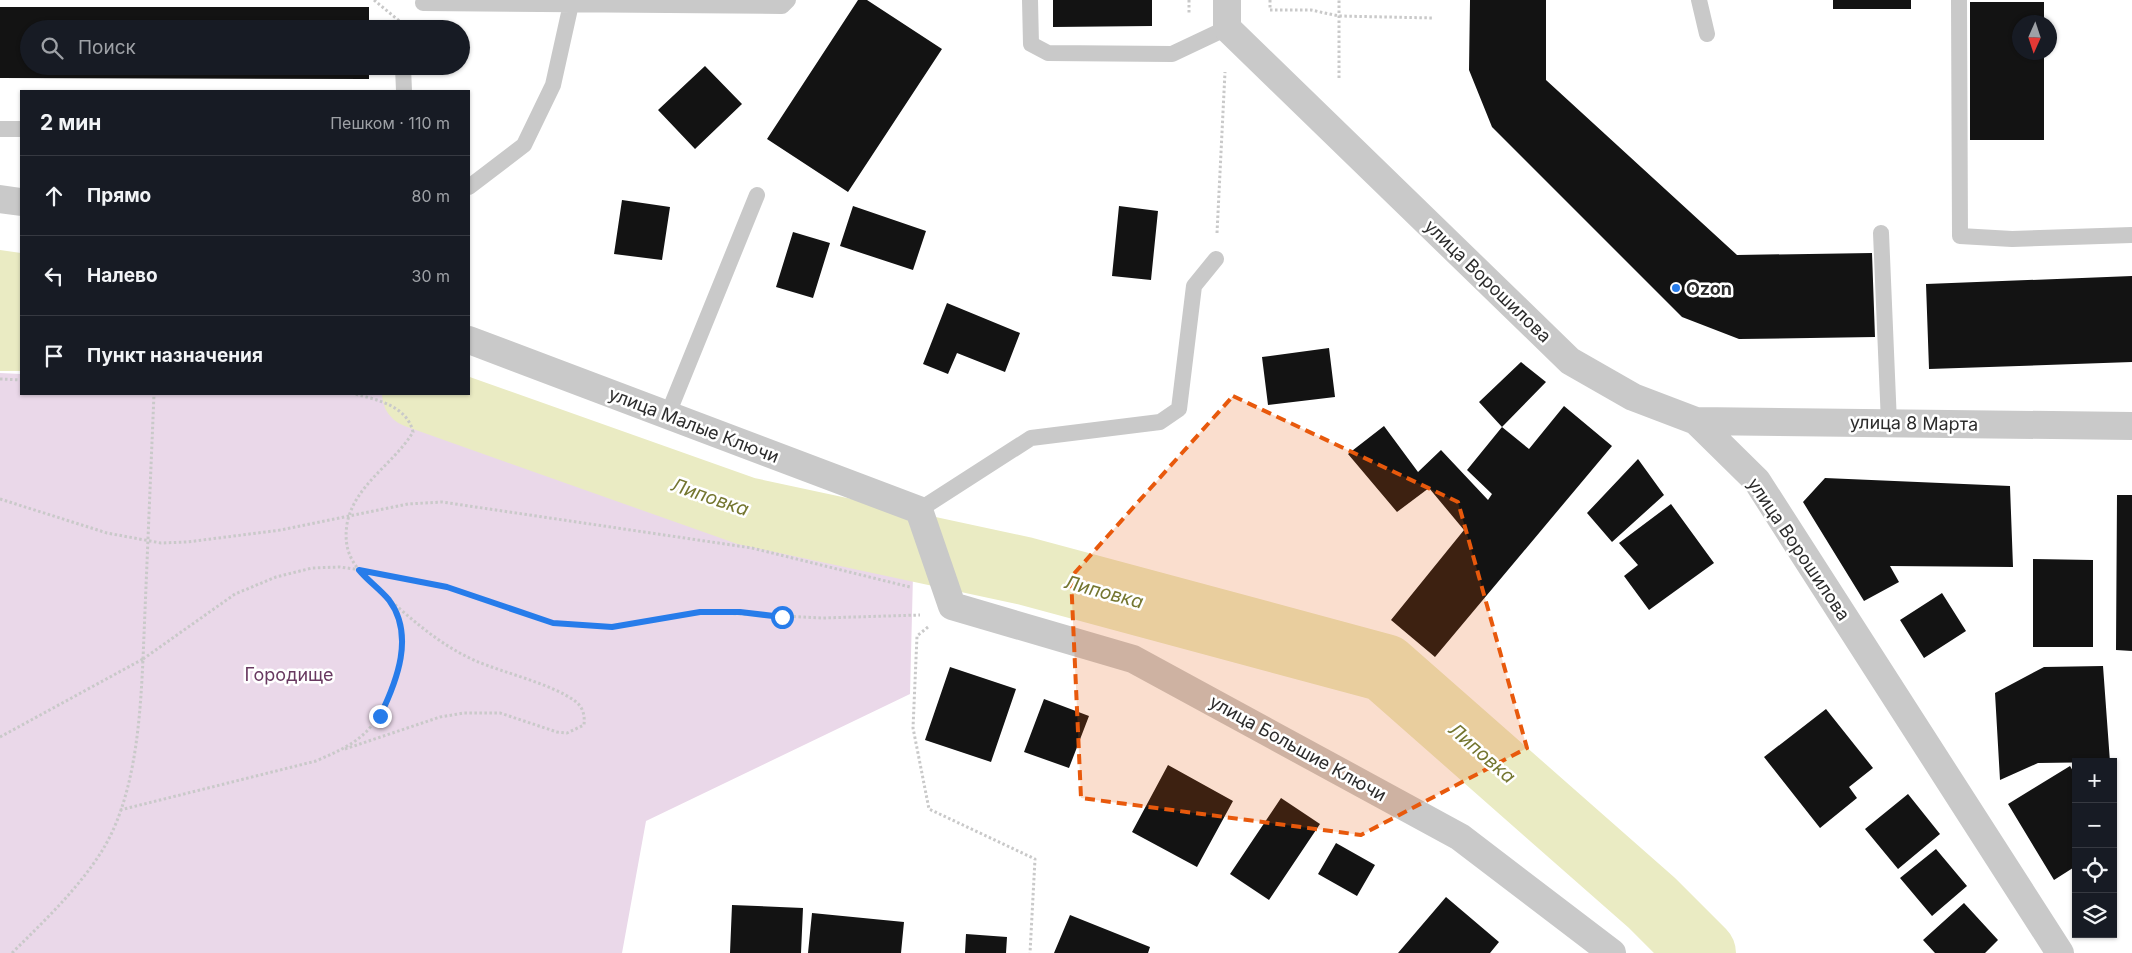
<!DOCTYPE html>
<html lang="ru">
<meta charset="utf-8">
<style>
:root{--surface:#171b24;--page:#20242c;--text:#f1f3f6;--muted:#9ea1a6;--line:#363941}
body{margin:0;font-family:Inter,sans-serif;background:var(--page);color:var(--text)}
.controls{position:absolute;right:15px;bottom:15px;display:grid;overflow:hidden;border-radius:0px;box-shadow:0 1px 4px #0004}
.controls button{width:45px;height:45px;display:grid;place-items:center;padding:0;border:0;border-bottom:1px solid var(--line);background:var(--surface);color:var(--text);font:25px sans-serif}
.compass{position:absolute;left:2012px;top:15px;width:45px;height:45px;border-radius:50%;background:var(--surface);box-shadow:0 1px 4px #0004;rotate:183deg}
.stop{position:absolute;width:15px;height:15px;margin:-11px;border:4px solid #277cea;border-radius:50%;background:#fff}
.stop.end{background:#277cea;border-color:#fff;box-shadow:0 1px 5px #0008}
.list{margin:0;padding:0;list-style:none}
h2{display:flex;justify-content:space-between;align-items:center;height:65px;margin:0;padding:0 20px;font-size:21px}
h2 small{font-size:16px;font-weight:400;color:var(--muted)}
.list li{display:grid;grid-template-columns:32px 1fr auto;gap:15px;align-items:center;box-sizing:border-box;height:80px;padding:0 20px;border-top:1px solid var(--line)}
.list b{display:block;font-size:19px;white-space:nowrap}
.list em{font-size:16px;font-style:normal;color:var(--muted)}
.icon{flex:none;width:28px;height:28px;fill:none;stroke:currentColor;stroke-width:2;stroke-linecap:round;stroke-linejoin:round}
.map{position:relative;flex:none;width:2132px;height:953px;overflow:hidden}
.search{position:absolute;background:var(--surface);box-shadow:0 1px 4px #0004;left:20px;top:20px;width:450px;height:55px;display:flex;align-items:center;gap:12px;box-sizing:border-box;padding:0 18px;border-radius:28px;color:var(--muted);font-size:19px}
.panel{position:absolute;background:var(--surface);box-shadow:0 1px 4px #0004;left:20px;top:90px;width:450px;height:305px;border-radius:0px}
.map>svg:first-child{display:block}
</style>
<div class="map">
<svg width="2132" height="953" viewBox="0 0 2132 953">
<rect width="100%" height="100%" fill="#fff"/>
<path fill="#ead8e9" d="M0,373L21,374V394H391L411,398L454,419L913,575L910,694L646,821L622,953H0Z"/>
<path fill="#eaebc3" d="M0,250L21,253V371H0Z"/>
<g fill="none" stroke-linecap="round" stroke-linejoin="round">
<path stroke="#eaebc3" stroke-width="68" d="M416,394L746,511L1025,571L1385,668L1652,903L1702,953"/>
</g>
<path fill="#131313" d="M858,0H867L942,49L848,192L767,139Z
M1053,0H1152V26L1053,27Z
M1470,0H1546V80L1737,255L1872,253L1875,337L1739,339L1682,317L1492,127L1469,70Z
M1833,0H1911V9H1833Z
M1970,2H2044V22H2020V52H2044V140H1970Z
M0,7H369V29H29V66H369V79L0,78Z
M705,66L742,104L695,149L658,110Z
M622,200L670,207L662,260L614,254Z
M853,206L926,231L913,270L840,246Z
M1119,206L1158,211L1151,280L1112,276Z
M793,232L830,243L813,298L776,287Z
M2132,276V362L1929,369L1926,284Z
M947,303L1020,333L1005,372L957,353L948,374L923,364Z
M1329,348L1335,397L1268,405L1262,357Z
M1521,362L1546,382L1502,427L1479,402Z
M1564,406L1612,446L1435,657L1391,620L1464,530L1429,488L1397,512L1348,454L1384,426L1418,472L1441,450L1488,500L1492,494L1467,470L1502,427L1529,449Z
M1638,459L1664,495L1612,542L1587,513Z
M1825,478L2010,486L2013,567L1890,566L1899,582L1864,601L1803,502Z
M2117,495H2132V651L2116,650Z
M1671,504L1714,563L1649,610L1624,576L1638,565L1619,543Z
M2033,559L2093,560V647H2033Z
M1942,593L1966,631L1924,658L1900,620Z
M2103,666L2110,762L2038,763L2000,780L1995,693L2044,667Z
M950,667L1016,689L991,762L925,740Z
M1044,699L1089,716L1069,768L1024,752Z
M1826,709L1873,768L1849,787L1857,798L1820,828L1764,757Z
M1168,765L1233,801L1197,867L1132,832Z
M2070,766L2076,776V866L2054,880L2008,804Z
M1908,794L1940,834L1898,869L1865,829Z
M1281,798L1320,824L1269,900L1230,874Z
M1336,843L1375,865L1357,896L1318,874Z
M1936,849L1967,886L1932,916L1900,878Z
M1446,897L1499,942L1490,953H1398Z
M1964,903L1998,940L1985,953H1935L1923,940Z
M732,905L803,908L801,953H730Z
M812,913L904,922L901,953H808Z
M1070,915L1150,947L1148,953H1054Z
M966,934L1007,937L1006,953H965Z"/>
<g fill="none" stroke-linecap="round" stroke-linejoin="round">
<path stroke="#c9c9c9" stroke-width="3" stroke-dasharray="2.5 2.5" stroke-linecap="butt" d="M374,0L403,24V29
M1189,0V15
M1270,0V10H1311L1339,16L1434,18
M1339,78V0
M1217,233L1225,72
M0,379L21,380
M0,499L107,533L161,543L187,542L281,530L408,504L442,502L752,548L910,587
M928,627L917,636L913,728L929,809L1035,859L1030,953
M143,659L235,594L276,577L312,568L340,567L376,572L447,587L553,623L612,627L700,612L822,618L920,615
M143,659L154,394
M0,737L143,659C140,722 135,803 98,857C74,893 43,922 12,953
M345,749L440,717L464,713H500L557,732L567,733L584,725C585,715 583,707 575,701C552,684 504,673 476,661C444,647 418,625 392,602
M120,810L316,761C334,753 351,746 365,733C392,706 410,653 398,616C387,580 339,577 347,524C354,485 394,464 413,432C407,406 378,400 355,394"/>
<path stroke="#c9c9c9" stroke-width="16" d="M1030,0L1031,44L1048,53L1172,54L1227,28
M1699,0L1707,34
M1959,0L1960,236L2012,239L2132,235
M423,3L782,6L788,0
M403,67L404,91
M0,129H21
M469,187L524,145L553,85L571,4
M1881,233L1889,423
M668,414L757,195
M919,510L1031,438L1160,422L1179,409L1194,286L1216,259"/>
<path stroke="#c9c9c9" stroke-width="28" d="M1227,0V28L1570,361L1633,397L1696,421L1757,481L2060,953
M0,199L21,202
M469,340L919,510L952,606L1133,659L1460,837L1612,953
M1696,421L2132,426"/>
</g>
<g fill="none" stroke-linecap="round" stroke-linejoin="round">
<path stroke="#277cea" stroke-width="6" d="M380,716C397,681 415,635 389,600C380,589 368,581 359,570L447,587L553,623L612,627L700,612H740L782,617"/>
</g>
<path fill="#e8590c" fill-opacity="0.2" stroke="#e8590c" stroke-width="4" stroke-dasharray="10 6" stroke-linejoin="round" d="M1233,396L1458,502L1527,748L1361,835L1081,798L1071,577Z"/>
<circle fill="#277cea" stroke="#fff" stroke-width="2" cx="1676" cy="288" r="5"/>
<g text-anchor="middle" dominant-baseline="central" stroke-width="5" stroke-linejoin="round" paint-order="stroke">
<g font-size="18" fill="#2c2c2c" stroke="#fff">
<text transform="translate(1488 281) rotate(44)">улица Ворошилова</text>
<text transform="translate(1914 423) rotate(1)">улица 8 Марта</text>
<text transform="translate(694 425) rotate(21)">улица Малые Ключи</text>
<text transform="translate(1799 549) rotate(56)">улица Ворошилова</text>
<text transform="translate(1298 748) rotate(29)">улица Большие Ключи</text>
</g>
<g font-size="18" font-weight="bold" fill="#2c2c2c" stroke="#fff" text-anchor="start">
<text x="1686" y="288">Ozon</text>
</g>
<g font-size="18" fill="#683960" stroke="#fff">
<text x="289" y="674">Городище</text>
</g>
<g font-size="19" font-style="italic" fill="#747630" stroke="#fff">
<text transform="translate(710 497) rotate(19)">Липовка</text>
<text transform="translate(1104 592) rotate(15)">Липовка</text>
<text transform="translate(1482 753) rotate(41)">Липовка</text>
</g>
</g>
</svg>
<div class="controls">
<button>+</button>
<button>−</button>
<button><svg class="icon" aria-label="locate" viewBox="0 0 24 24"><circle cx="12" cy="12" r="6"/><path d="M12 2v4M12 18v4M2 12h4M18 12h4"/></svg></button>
<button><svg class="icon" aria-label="layers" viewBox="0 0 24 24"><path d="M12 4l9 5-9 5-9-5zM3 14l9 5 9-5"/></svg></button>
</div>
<svg class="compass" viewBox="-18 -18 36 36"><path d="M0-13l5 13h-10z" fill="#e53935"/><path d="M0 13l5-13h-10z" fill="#9ea1a6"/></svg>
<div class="stop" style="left:782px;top:617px"></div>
<div class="stop end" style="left:380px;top:716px"></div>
<div class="search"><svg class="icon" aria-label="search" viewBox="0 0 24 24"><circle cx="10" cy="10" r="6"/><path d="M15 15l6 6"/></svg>Поиск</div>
<section class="panel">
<h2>2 мин<small>Пешком · 110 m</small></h2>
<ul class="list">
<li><svg class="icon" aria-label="ahead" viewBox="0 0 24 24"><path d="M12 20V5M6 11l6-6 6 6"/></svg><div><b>Прямо</b></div><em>80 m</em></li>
<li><svg class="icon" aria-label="left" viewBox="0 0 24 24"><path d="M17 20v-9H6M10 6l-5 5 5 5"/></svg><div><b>Налево</b></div><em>30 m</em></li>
<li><svg class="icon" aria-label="arrive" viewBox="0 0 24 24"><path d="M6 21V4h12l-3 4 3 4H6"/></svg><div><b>Пункт назначения</b></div></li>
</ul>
</section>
</div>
